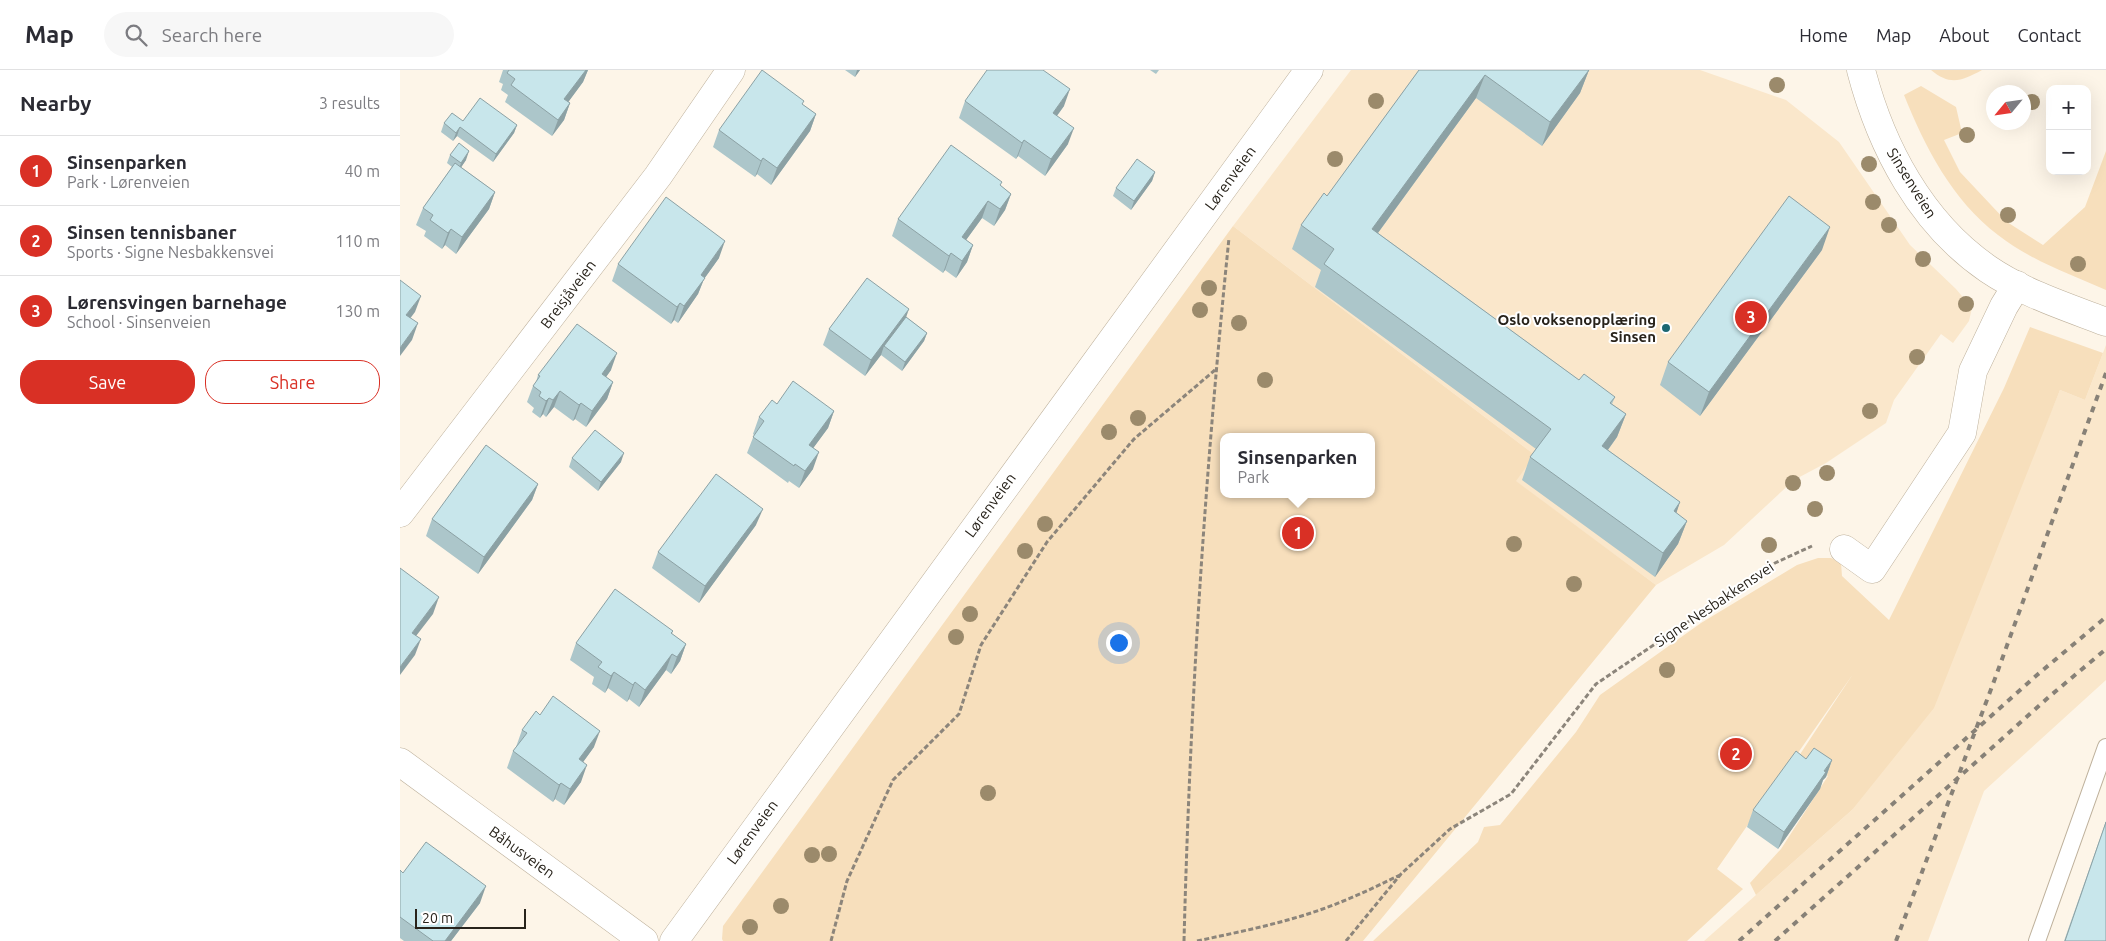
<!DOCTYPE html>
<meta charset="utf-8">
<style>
:root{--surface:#fff;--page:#f7f7f7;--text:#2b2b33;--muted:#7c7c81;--line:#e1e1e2;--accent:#d93025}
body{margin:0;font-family:Ubuntu,sans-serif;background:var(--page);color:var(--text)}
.controls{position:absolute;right:15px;top:15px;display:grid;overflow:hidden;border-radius:10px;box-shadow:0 5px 20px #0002}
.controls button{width:45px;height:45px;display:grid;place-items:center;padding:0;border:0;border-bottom:1px solid var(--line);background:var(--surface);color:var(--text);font:25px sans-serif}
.compass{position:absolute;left:1586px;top:15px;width:45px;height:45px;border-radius:50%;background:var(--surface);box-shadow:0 5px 20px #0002;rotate:241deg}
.scale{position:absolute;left:15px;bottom:12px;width:111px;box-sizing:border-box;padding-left:5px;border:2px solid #28231b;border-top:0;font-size:14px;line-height:18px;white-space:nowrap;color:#28231b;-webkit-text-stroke:4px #fff;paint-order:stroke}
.you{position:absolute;left:718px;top:572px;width:18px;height:18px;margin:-12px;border:4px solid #fff;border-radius:50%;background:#1a73e8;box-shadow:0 0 0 8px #1a73e833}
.badge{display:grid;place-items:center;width:32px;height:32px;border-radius:50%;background:var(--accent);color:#fff;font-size:16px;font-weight:700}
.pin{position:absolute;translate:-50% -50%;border:2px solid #fff;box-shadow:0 1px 5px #0006}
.popup{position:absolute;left:820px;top:363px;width:155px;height:65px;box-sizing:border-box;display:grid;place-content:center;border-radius:10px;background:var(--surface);filter:drop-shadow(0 1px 4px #0005);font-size:16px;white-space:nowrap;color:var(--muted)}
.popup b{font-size:19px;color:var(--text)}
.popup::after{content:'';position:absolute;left:50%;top:100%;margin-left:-10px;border:10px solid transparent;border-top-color:var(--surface)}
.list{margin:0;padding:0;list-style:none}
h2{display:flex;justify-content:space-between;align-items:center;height:65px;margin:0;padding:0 20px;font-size:21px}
h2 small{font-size:16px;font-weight:400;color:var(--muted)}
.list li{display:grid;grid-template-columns:32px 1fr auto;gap:15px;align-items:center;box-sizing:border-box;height:70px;padding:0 20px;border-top:1px solid var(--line)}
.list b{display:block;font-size:19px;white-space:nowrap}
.list p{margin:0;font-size:16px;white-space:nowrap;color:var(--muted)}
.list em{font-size:16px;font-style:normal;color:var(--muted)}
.actions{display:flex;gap:10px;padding:15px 20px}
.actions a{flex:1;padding:11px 0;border:1px solid var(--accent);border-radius:20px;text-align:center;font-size:18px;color:var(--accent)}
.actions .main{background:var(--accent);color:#fff}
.icon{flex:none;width:28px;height:28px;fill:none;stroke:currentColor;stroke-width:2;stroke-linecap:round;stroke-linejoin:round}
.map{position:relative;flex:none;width:1706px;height:871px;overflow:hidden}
header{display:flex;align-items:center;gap:30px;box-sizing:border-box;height:70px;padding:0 25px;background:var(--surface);border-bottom:1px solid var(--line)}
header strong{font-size:24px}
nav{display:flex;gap:28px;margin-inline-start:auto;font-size:18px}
.search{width:350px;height:45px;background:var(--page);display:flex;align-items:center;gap:12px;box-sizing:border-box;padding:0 18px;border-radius:28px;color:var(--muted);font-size:19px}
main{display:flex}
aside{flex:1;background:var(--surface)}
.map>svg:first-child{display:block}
</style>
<header>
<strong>Map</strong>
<div class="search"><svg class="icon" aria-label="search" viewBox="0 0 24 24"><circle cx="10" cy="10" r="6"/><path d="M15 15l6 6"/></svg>Search here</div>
<nav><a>Home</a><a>Map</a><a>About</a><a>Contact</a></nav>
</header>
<main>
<aside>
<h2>Nearby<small>3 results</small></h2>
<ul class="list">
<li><span class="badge">1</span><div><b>Sinsenparken</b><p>Park · Lørenveien</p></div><em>40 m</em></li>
<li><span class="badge">2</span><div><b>Sinsen tennisbaner</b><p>Sports · Signe Nesbakkensvei</p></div><em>110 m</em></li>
<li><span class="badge">3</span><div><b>Lørensvingen barnehage</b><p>School · Sinsenveien</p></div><em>130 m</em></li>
</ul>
<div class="actions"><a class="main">Save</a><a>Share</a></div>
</aside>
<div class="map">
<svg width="1706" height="871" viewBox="0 0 1706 871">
<rect width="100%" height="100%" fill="#fdf5e8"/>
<path fill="#fae7cb" d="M951,0H1300L1386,30L1439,72L1510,175L1556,219L1572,238L1569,251L1553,273L1541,264L1494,330L1486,353L1426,393L1394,410L1324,475L1256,515L1115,411L1135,385L833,156Z
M1706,275V610L1584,721L1528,871H1304L1452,740L1578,519L1660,320L1685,330Z"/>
<path fill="#f7dfbc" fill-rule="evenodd" d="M1531,0H1582C1562,11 1550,16 1531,0Z
M1521,16L1556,37L1562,63L1544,70L1560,102L1607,152L1643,175L1685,137L1706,81V220C1669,204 1630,190 1598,165C1552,130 1525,77 1504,25Z
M833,156L1135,385L1116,411L1256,515L963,871H323L322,869L323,856ZM824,367H972V424H824Z
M1630,257L1703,283L1685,330L1660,320L1534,638L1452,740L1356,825L1350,813L1381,779L1428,706L1410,694L1391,698L1453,604L1317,799L1343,819L1287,871H973L1078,772L1084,757L1100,755L1176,662L1200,625L1301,553L1397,495L1418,488H1431L1441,493L1442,506L1489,550L1604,318Z"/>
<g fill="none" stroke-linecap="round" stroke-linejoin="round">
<g stroke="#beb19c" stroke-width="18">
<path id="lane" d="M1637,871L1706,677"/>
</g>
<g stroke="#beb19c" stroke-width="29">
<path id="street" d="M0,443L258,106L331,0
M1444,479L1472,499L1562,363L1573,301L1604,236L1617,215
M0,692L244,871
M274,871L909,0"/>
</g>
<g stroke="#beb19c" stroke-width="29">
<path id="secondary" d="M1461,0C1481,77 1521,153 1588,199C1623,223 1667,237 1706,252"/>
</g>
<path stroke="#8c857b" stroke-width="3" stroke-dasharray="5 2.5" stroke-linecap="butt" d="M431,871L447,811L493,710L559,644L581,575L647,472L734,369L815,300
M784,871C790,636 805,402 829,168
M797,871C848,860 900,850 948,829C966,822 983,813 1000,805
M946,871L1001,804L1050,759L1111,724L1196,614L1375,493L1412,476"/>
<use href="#lane" stroke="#fff" stroke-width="16"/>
<use href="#street" stroke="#fff" stroke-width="28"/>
<use href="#secondary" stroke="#fff" stroke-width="28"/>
<path stroke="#878177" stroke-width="4" stroke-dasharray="6 6" stroke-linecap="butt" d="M1339,871L1637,605L1706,547
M1375,871L1650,626L1706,579
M1496,871L1593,614L1706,303"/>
</g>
<g fill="#9b8a6b">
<circle cx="1377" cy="15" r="8"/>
<circle cx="976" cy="31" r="8"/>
<circle cx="1632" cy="32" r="8"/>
<circle cx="1567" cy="65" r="8"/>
<circle cx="935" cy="89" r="8"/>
<circle cx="1469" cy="94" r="8"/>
<circle cx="1473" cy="132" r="8"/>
<circle cx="1608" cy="145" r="8"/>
<circle cx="1489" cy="155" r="8"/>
<circle cx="1523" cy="189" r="8"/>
<circle cx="1678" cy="194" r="8"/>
<circle cx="809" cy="218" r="8"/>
<circle cx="1566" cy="234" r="8"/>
<circle cx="800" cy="240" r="8"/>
<circle cx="839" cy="253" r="8"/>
<circle cx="1517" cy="287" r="8"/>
<circle cx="865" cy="310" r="8"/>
<circle cx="1470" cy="341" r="8"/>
<circle cx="738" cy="348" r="8"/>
<circle cx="709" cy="362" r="8"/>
<circle cx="1427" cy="403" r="8"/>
<circle cx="1393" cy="413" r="8"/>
<circle cx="1415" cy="439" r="8"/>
<circle cx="645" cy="454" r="8"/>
<circle cx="1114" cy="474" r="8"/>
<circle cx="1369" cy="475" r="8"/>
<circle cx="625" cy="481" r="8"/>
<circle cx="1174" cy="514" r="8"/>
<circle cx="570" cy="544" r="8"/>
<circle cx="556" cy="567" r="8"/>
<circle cx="1267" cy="600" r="8"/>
<circle cx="588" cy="723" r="8"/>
<circle cx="429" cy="784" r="8"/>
<circle cx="412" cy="785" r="8"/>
<circle cx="381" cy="836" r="8"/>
<circle cx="350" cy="857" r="8"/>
</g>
<path fill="#acc6ca" d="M103,0H188L183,12L168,32L170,33L164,50L152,66L105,32L108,25L101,20L103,14L99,12Z
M445,0H460L455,7Z
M750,0H759L756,4Z
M1019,0H1189L1180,23L1142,76L1076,28L978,163L1179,310L1215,327L1212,334L1226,344L1217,367L1208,380L1280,432L1276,443L1287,451L1278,474L1255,507L1122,410L1130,387L1136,379L915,217L921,200L892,179L901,155L927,126Z
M565,31L664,36L657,46L668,74L645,106L618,86L616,89L559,48Z
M403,35L416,44L410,61L371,115L357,104L355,107L313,77L319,60Z
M63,51L117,55L114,63L93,92L57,66L53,71L41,62L44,53Z
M50,85L66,90L61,97L95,122L89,139L56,184L45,175L42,179L24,166L26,161L16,155L23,138L52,97L47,93Z
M755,102L752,111L731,140L713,126L716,118Z
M601,116L611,124L605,140L594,156L582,148L566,170L573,175L567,192L556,208L545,200L543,203L492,166L498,149Z
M1422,180L1300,346L1260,315L1268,292Z
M319,188L304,209L298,224L278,253L274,250L271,254L212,211L218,194Z
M506,247L527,263L524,271L502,301L481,285L465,306L423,275L429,259Z
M211,300L206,307L213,312L207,329L186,357L175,349L173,351L154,337L146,347L143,344L140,348L132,342L134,338L127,332L133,316L136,312L138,305Z
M377,334L434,341L428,358L413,378V399L399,418L389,411L388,413L347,383L354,365L353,364L359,347Z
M172,388L221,392L198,421L169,397Z
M138,414L132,430L78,504L26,466L32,449Z
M356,455L299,533L252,498L258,482Z
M273,561L272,564L286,574L280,591L271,604L266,600L239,637L229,629L227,632L208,618L205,623L192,614L194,607L170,590L176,573Z
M140,645L194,677L183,692L181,712L164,735L155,729L153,732L107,698L113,681L116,677L122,660Z
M1406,689L1432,690L1426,707L1423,710L1420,719L1378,779L1347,757L1353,740Z
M1706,751V871H1664Z
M0,800L3,803L80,833L51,871H4L0,868Z"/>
<path fill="#8ca1a4" d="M186,0H188L183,12L158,46L164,29Z
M457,0H460L455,7Z
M1189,0L1180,23L1142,76L1150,52Z
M1085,5L1076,28L964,182L972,159Z
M670,19L664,36L647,59L653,43Z
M170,33L164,50L152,66L158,50Z
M416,44L410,61L371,115L377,98Z
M117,55L114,63L93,92L96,84Z
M60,57L57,66L53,71L56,63Z
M674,58L668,74L645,106L651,89Z
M624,70L618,86L616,89L622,73Z
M69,81L66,90L58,102L61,93Z
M363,88L357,104L355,107L361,91Z
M755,102L752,111L731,140L734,131Z
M95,122L89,139L56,184L62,167Z
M611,124L605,140L594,156L600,139Z
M588,131L582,148L556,184L562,167Z
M1430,157L1422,180L1300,346L1309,322Z
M51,159L45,175L42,179L48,163Z
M325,171L319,188L304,209L298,224L278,253L284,236L301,205Z
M573,175L567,192L556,208L562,191Z
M551,183L545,200L543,203L549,186Z
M21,226L15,242L0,262L6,245Z
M280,233L274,250L271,254L277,237Z
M509,239L503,256L484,276L481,285L465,306L471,290Z
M18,253L12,270L0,286V278Z
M527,263L524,271L502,301L505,292Z
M217,283L211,300L196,321L202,304Z
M213,312L207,329L186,357L192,341Z
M160,321L154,337L146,347L153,330Z
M149,328L143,344L140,348L146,331Z
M181,333L175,349L173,351L179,335Z
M434,341L428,358L403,392L409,375Z
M1226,344L1217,367L1194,399L1202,376Z
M419,382L413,399L399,418L405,401Z
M224,383L221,392L198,421L201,412Z
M138,414L132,430L78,504L84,487Z
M1280,432L1272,456L1274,441Z
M363,439L356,455L299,533L305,516Z
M1287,451L1278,474L1255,507L1263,483Z
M39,527L33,544L6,579L12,563Z
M21,569L15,585L0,605V597Z
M286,574L280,591L271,604L277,587Z
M272,584L266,600L239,637L245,620Z
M214,602L208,618L205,623L211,606Z
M235,612L229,629L227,632L233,615Z
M200,661L194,677L173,706L179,689Z
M1432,690L1426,707L1423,710L1420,719L1378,779L1384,762Z
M187,695L181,712L164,735L170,719Z
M161,713L155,729L153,732L159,715Z
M86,816L80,833L51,871H45Z"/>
<path fill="#c8e6eb" stroke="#8ca1a4" d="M109,0H186L164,29L170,33L158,50L111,15L115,9L107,3Z
M362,0L404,31L402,34L416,44L377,98L363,88L361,91L319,60Z
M587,0H643L670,19L653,43L674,58L651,89L624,70L622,73L565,31Z
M1019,0H1189L1150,52L1085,5L972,159L1179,310L1184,304L1215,327L1210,333L1226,344L1202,376L1280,432L1274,441L1287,451L1263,483L1130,387L1151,359L924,194L934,179L901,155L924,123L927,126Z
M80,28L117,55L96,84L60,57L56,63L44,53L52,43L63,51Z
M59,73L69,81L61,93L50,85Z
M551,75L602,112L600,115L611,124L600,139L588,131L562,167L573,175L562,191L551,183L549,186L498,149Z
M737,89L755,102L734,131L716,118Z
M55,93L95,122L62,167L51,159L48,163L30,150L33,145L23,138Z
M1389,126L1430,157L1309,322L1268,292Z
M266,127L325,171L301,205L305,208L284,236L280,233L277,237L218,194Z
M467,208L509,239L471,290L429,259Z
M0,210L21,226L6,245L18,253L0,278Z
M506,247L527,263L505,292L484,276Z
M177,254L217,283L202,304L213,312L192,341L181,333L179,335L160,321L153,330L149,328L146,331L139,326L141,322L133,316L140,306L138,305Z
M393,311L434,341L409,375L419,382L405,401L395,394L394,396L353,367L364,351L359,347L372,330L377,334Z
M195,360L224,383L201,412L172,388Z
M86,375L138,414L84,487L32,449Z
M316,404L363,439L305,516L258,482Z
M0,498L39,527L12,563L21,569L0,597Z
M215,519L273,561L271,563L286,574L277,587L272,584L245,620L235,612L233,615L214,602L211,606L198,597L202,592L176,573Z
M153,626L200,661L179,689L187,695L170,719L161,713L159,715L113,681L127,663L122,660L136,641L140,645Z
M1414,678L1432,690L1424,701L1426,702L1384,762L1353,740L1396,681L1406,689Z
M1706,752V871H1665Z
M26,772L86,816L45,871H33L0,847V800L3,803Z"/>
<circle fill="#1c6772" stroke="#fff" stroke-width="2" cx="1266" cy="258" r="5"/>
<g text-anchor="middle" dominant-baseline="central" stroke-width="4" stroke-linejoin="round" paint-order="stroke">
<g font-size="15" fill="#28231b" stroke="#fff">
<text transform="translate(830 108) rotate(-54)">Lørenveien</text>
<text transform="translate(1512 113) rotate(58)">Sinsenveien</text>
<text transform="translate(168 224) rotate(-53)">Breisjåveien</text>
<text transform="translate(590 435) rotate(-54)">Lørenveien</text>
<text transform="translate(1314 534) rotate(-34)">Signe Nesbakkensvei</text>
<text transform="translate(352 762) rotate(-54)">Lørenveien</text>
<text transform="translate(122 782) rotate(36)">Båhusveien</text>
</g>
<g font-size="15" font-weight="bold" fill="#28231b" stroke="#fff" text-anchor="end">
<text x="1256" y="249">Oslo voksenopplæring<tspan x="1256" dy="17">Sinsen</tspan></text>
</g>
</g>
</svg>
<div class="controls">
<button>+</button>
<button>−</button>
</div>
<svg class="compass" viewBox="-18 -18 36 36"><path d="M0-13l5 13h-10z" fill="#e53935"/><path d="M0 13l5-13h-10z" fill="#7c7c81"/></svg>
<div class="scale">20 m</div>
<div class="you"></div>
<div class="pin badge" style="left:898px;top:463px">1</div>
<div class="popup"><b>Sinsenparken</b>Park</div>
<div class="pin badge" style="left:1336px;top:684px">2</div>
<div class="pin badge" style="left:1351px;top:247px">3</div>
</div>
</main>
